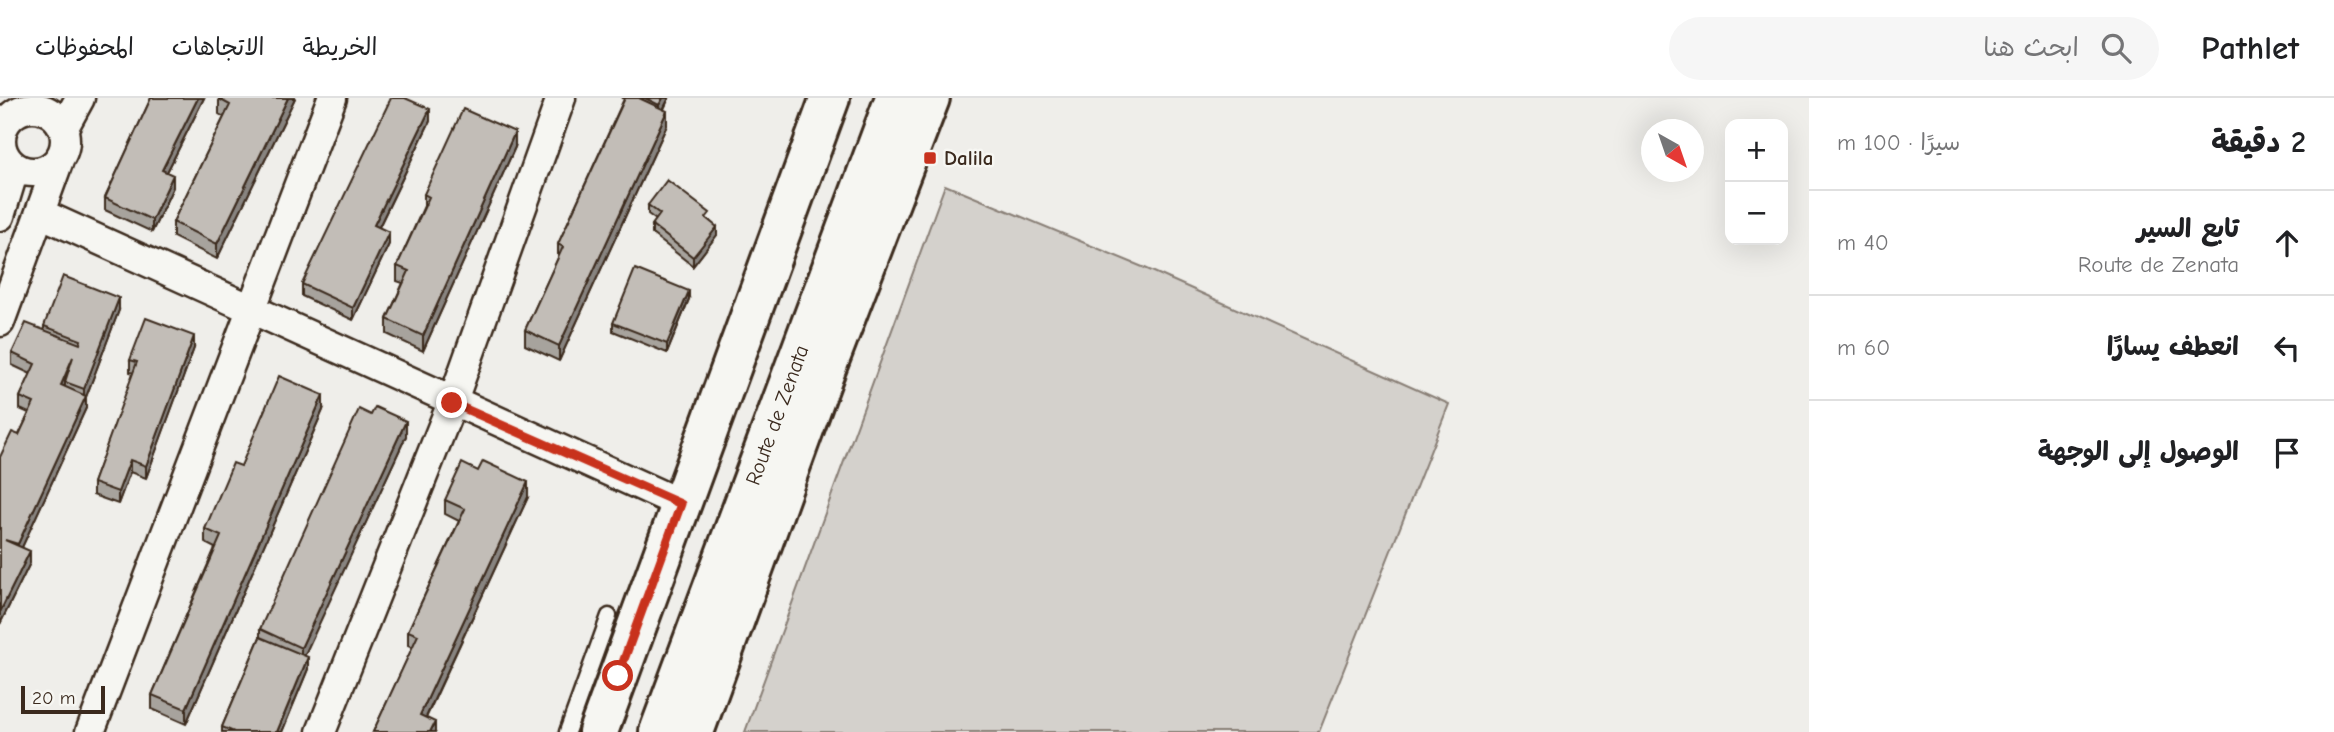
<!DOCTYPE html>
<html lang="ar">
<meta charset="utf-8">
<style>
:root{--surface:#fff;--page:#f6f6f6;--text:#202124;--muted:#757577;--line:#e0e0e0}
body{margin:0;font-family:"Comic Neue","Playpen Sans Arabic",sans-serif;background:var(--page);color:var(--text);direction:rtl}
.controls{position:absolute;right:21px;top:21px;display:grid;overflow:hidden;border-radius:14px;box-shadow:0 7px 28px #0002}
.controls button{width:63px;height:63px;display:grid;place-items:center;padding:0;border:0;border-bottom:2px solid var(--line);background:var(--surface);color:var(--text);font:35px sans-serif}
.compass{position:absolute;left:1641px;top:21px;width:63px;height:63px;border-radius:50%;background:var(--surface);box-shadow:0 7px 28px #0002;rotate:140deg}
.scale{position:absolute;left:21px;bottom:18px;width:84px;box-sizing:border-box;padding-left:7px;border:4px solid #3b2a1e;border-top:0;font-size:19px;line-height:24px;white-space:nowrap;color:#3b2a1e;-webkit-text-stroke:5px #f6f6f2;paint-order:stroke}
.stop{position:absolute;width:21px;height:21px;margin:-16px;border:5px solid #c8321e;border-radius:50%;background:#fff}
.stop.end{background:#c8321e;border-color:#fff;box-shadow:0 2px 7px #0008}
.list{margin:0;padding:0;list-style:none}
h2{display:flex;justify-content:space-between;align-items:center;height:91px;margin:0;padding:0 28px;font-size:30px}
h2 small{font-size:23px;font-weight:400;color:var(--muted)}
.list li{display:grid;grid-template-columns:46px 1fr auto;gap:21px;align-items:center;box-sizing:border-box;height:105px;padding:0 28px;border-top:2px solid var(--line)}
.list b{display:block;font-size:26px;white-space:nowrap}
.list p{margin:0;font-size:23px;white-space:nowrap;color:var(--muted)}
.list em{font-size:23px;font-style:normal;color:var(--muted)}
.icon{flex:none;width:38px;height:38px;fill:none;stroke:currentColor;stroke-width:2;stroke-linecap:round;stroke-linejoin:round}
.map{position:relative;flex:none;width:1809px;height:634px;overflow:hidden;direction:ltr}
header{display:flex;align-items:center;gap:42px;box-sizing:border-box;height:98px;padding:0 35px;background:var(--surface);border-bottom:2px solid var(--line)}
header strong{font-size:33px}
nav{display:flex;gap:38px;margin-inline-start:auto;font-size:24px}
.search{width:490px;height:63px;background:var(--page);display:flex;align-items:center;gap:18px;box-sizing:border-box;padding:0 24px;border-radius:38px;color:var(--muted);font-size:26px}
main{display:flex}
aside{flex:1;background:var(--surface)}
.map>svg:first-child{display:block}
</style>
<header>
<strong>Pathlet</strong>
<div class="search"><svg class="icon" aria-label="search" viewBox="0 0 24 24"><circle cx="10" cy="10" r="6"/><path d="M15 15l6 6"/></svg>ابحث هنا</div>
<nav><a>الخريطة</a><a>الاتجاهات</a><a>المحفوظات</a></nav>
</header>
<main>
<aside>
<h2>2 دقيقة<small>سيرًا · 100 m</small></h2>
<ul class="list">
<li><svg class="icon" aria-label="ahead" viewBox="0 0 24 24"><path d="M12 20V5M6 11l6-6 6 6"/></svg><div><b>تابع السير</b><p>Route de Zenata</p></div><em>40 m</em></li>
<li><svg class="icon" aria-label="left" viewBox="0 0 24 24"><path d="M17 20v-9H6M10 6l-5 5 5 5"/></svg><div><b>انعطف يسارًا</b></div><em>60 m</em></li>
<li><svg class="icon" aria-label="arrive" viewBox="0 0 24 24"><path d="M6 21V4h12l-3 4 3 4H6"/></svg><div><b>الوصول إلى الوجهة</b></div></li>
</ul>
</aside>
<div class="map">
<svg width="1809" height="634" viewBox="0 0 1809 634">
<rect width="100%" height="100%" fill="#efeeea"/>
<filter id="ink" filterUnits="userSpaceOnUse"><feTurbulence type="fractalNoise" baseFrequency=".0143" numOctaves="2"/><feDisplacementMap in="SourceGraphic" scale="14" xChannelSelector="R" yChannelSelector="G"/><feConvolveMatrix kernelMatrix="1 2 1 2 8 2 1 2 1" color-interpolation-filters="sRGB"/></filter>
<g filter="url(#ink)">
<path fill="#d4d1cc" stroke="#887e75" stroke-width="2" d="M945,87L1145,170L1449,306L1319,634H745Z"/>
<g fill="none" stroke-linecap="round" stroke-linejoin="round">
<g stroke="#3b2a1e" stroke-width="19">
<path id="lane" d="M567,634L609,518"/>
</g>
<g stroke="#3b2a1e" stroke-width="33">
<path id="street" d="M1 42a32 32 0 1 1 64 0a32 32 0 1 1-64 0Z
M63,31L80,0
M42,116L681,406
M0,118L15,69
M0,224L59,62
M90,634L332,0
M321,634L452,305L561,0"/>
</g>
<g stroke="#3b2a1e" stroke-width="44">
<path id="primary" d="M598,634L830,0
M659,634L895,0
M694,634L824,276L930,0"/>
</g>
<use href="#lane" stroke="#f6f6f2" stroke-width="14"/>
<use href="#street" stroke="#f6f6f2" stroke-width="28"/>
<use href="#primary" stroke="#f6f6f2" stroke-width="38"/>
</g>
<path fill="#a7a39d" stroke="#3b2a1e" stroke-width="2" d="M151,0H204L167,74L173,89L152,134L105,112V100Z
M295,0L217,161L173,139V124L224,19L219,16V1Z
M622,0H669L664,11L667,27L559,263L525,247V232L558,160V146L624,1Z
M430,23L379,129L389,146L353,222L302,198V186Z
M515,49L423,253L387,236V221L403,185L397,183V168L424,108V96Z
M648,107L710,123L717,137L693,168L652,136V127L656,122L648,116Z
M689,201L667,255L613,233V225Z
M119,212L86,299V310L22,449L30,465L0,526L19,337L29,315L20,311V299L31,276L12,267V255L44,232V228Z
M194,250L146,380L130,374L118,406L93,397V385L134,275L130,274V262Z
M323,312L186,626L152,611V597L215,450L205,445V431L241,368Z
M406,338L304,557L308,571L282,634H222V629L260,539V531Z
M528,399L426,620L435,634H373L413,549L408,547V533L459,423L445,416V402Z"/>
<path fill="#888480" stroke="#3b2a1e" stroke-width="2" d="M198,0H204L162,84V72Z
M288,0H295L217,161V146Z
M663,0H669L659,19V7Z
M430,11V23L374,139V127Z
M667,13V27L559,263V248Z
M515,34V49L423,253V238Z
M173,77V89L152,134V122Z
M717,129V137L693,168V159Z
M389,134V146L353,222V210Z
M689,193V201L667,255V246Z
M119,200V212L86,299V310L18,458V446L84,302V291Z
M194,238V250L146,380V368Z
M73,259L65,284V290L61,287Z
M323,297V312L186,626V611Z
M406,323V338L301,565V550Z
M130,362V374L118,406V394Z
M528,384V399L420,632V617Z
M30,453V465L0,526V514Z
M308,559V571L282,634H277Z
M435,624V634H430Z"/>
<path fill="#c2bdb7" stroke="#3b2a1e" stroke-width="2" d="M151,0H198L162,72L173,77L152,122L105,100Z
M220,0H288L217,146L173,124L230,7L219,1Z
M391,0H405L430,11L374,127L389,134L353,210L302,186Z
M625,0H639L667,13L559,248L525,232L563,149L558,146Z
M645,0H663L659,7Z
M463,11L515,34L423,238L387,221L409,173L397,168L429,99L424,96Z
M667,82L710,115L706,120L717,129L693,159L652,127L660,116L648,107Z
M635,171L689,193L667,246L613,225Z
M63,178L119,200L84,291L65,284L73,259L61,287L86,298L18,446L5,442L30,453L0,514V359L12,334L19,337L34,305L20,299L35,266L12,255L26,225L80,246L81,242L44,228Z
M146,220L194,238L146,368L130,362L118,394L93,385L137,264L130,262Z
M279,278L323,297L186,611L152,597L221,438L205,431L233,365L241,368Z
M375,309L406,323L301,550L260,531L359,311L371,317Z
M483,363L528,384L420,617L435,624L430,634H373L418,537L408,533L465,411L445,402L462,365L478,373Z
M260,539L308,559L277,634H234L222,629Z"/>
</g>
<g fill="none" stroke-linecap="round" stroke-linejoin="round" filter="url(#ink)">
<path stroke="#c8321e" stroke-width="9" d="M452,305L681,406L618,578"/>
</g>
<rect fill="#c8321e" stroke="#f6f6f2" stroke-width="2.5" x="923" y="53" width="14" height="14" rx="3.5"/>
<g text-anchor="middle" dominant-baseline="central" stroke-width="5" stroke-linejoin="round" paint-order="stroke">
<g font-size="21" font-weight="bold" fill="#3b2a1e" stroke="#f6f6f2" text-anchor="start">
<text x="944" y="60">Dalila</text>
</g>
<g font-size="21" fill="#3b2a1e" stroke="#f6f6f2">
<text transform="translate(777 317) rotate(-70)">Route de Zenata</text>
</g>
</g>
</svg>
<div class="controls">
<button>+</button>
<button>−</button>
</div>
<svg class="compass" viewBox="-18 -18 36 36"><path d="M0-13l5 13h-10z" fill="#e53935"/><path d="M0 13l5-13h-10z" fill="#757577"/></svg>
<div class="scale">20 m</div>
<div class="stop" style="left:618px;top:578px"></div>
<div class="stop end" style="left:452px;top:305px"></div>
</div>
</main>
